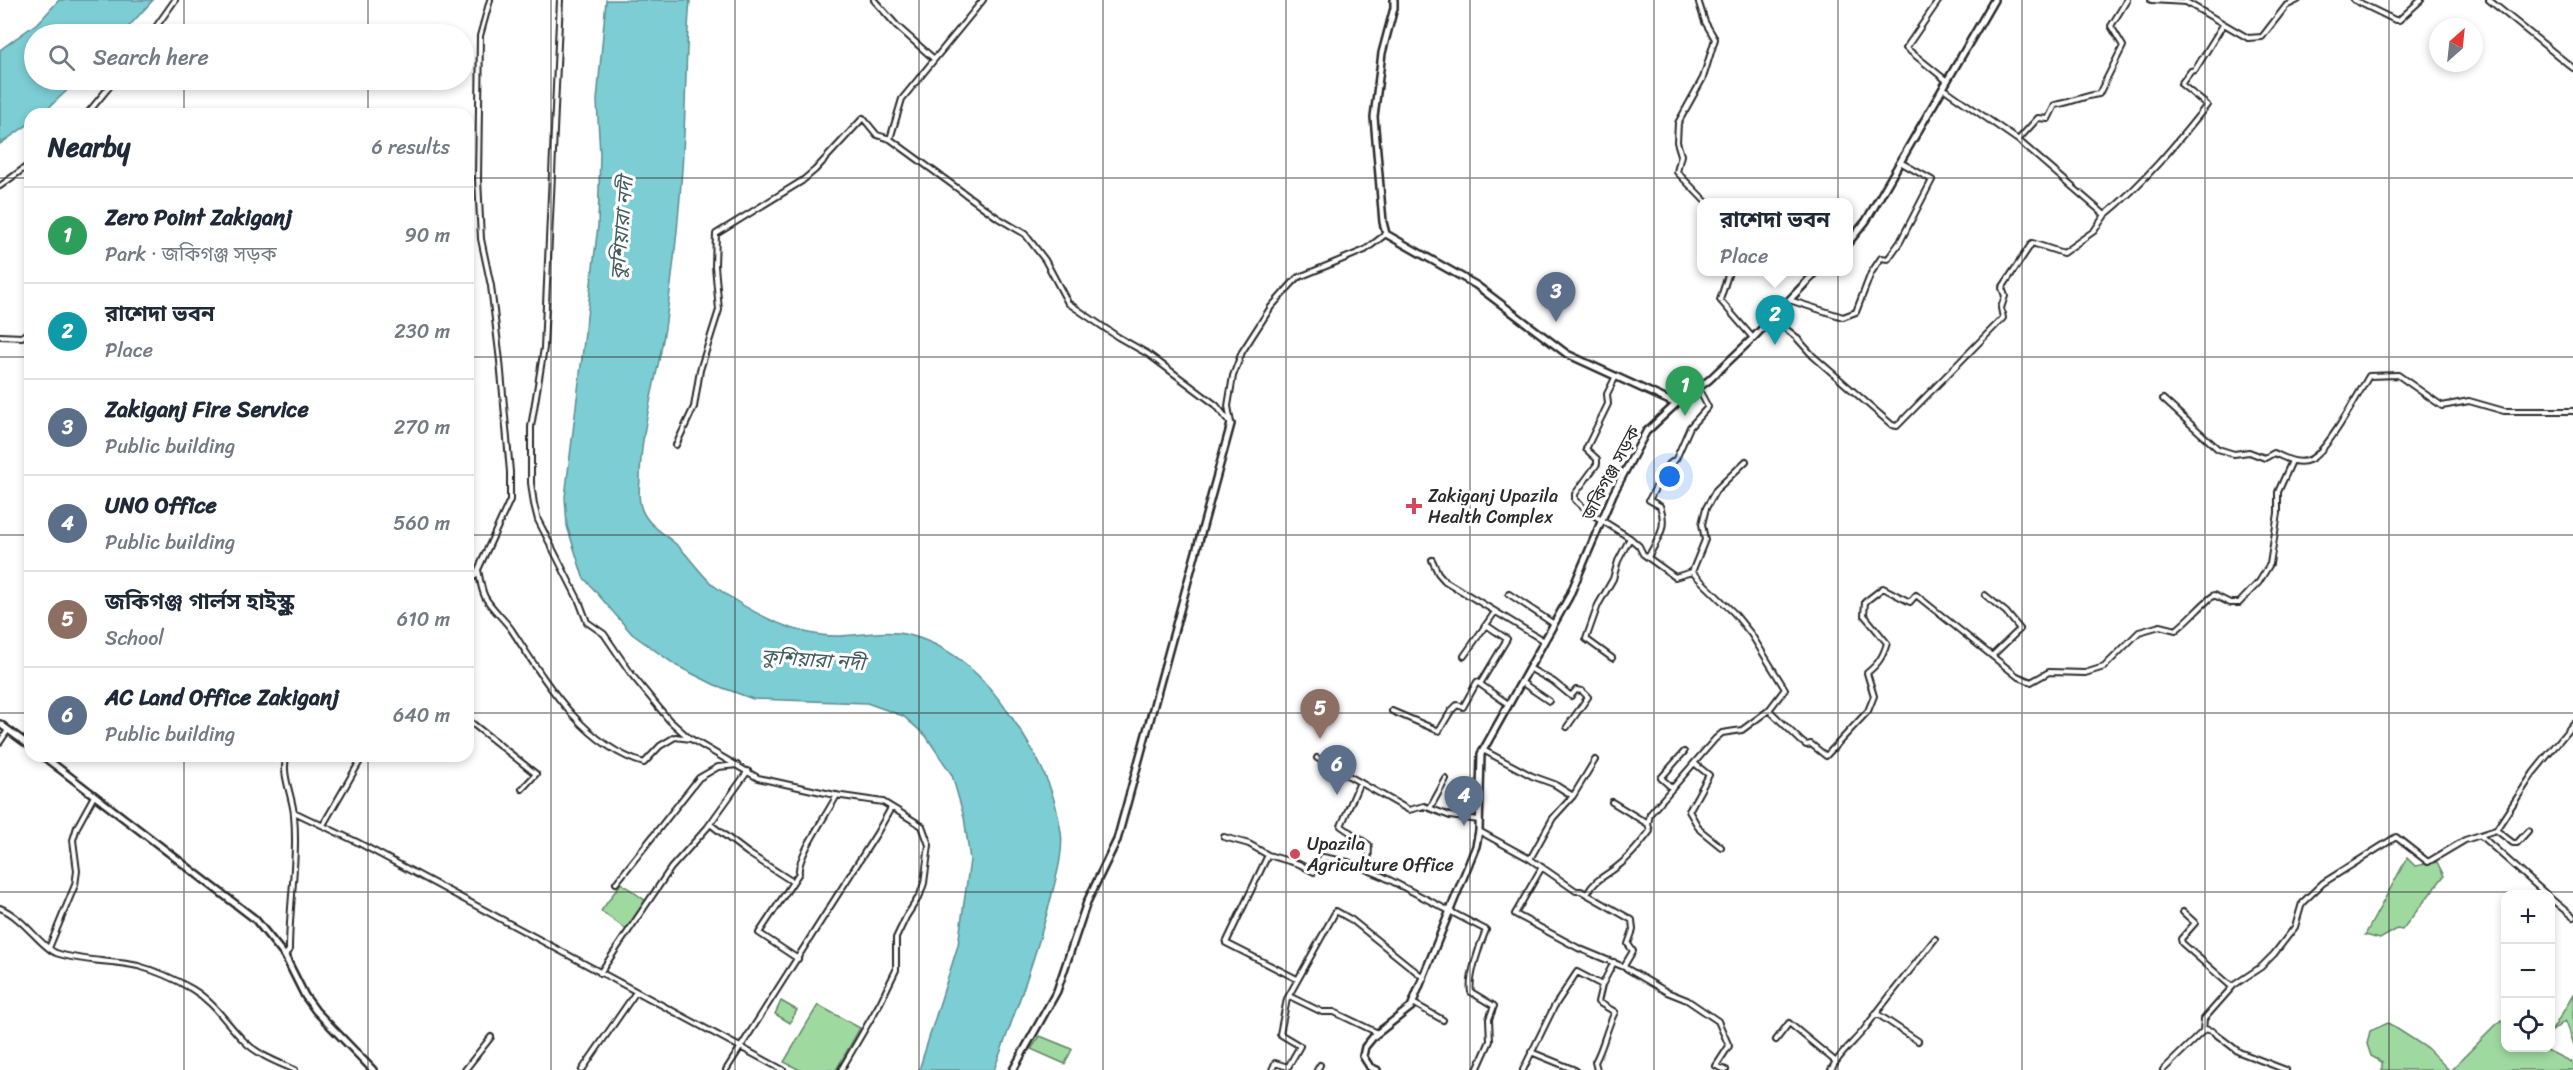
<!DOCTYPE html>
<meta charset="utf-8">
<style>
:root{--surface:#fff;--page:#f2f2f3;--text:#1f2937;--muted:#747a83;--line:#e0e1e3;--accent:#d1495b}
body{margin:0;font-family:Sriracha,"Noto Sans Bengali",sans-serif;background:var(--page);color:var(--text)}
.controls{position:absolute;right:18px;bottom:18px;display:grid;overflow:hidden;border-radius:12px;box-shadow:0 3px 9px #0003}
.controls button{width:54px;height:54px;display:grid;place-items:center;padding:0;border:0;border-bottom:2px solid var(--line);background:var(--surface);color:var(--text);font:30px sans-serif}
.compass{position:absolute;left:2429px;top:18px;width:54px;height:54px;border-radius:50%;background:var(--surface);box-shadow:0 3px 9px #0003;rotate:27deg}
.you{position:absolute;left:1670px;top:477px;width:21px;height:21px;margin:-15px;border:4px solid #fff;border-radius:50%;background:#1a73e8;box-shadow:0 0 0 9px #1a73e833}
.badge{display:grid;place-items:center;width:39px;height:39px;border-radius:50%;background:var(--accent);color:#fff;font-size:20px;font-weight:700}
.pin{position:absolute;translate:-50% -50px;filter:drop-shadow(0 2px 3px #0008)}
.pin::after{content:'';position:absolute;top:32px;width:21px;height:18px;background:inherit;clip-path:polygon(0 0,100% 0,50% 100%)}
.popup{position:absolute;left:1697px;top:198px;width:156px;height:78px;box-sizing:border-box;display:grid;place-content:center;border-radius:12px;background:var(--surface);filter:drop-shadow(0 2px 4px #0005);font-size:20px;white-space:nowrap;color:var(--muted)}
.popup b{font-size:22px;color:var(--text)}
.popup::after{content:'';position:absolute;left:50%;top:100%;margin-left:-12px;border:12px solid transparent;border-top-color:var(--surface)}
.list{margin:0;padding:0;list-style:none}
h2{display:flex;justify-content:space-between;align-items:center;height:78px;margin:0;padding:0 24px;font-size:26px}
h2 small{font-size:20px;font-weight:400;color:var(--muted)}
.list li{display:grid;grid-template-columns:39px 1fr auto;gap:18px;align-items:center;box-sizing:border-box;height:96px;padding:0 24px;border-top:2px solid var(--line)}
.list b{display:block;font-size:22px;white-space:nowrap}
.list p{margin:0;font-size:20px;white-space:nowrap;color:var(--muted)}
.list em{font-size:20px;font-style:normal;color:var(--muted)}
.icon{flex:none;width:33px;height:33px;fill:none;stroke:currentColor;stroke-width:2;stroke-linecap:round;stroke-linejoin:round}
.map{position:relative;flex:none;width:2573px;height:1070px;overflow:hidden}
.search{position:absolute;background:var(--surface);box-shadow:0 3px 9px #0003;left:24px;top:24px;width:450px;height:66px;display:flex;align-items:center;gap:15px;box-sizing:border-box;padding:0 21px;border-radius:33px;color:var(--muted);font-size:22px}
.panel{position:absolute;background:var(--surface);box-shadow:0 3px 9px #0003;left:24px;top:108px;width:450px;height:654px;border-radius:18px}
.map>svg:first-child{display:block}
</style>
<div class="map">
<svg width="2573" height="1070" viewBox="0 0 2573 1070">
<rect width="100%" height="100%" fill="#fff"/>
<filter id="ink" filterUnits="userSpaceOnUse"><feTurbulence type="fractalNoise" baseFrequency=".0167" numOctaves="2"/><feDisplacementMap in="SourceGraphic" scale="12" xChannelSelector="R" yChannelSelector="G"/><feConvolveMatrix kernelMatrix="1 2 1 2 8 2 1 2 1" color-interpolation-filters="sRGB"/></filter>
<g filter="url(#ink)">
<path fill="#9ed9a0" stroke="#648266" stroke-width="1.5" d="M2407,858L2415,866L2437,862L2444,876L2402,930L2397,929L2380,939L2365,935Z
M621,883L646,901L627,930L601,911Z
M2573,995V1045L2565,1021L2551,1032Z
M781,1001L797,1010L790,1023L775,1014Z
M818,1005L860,1028L836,1070H800L784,1062Z
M2501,1020L2505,1027L2506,1048H2543L2573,1063V1070H2451Z
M2388,1023L2427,1048L2449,1070H2382V1062L2371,1056L2367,1044L2370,1031Z
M1040,1036L1072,1049L1065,1064L1031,1049Z"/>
<path fill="#7ccdd4" stroke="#5c8c90" stroke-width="1.5" d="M59,0H153L122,34H34V80H78L42,114H30V123L0,144V50L40,21Z
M606,0H690C686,45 686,89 684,134C681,196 675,260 666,321C659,375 640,426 640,480C639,489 638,498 641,507C647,527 669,535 682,550C692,561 702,575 713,585C746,610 793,636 836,636C861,636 884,629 909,635C955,647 985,678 1011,716C1036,754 1055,786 1061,832C1064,852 1056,878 1051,898C1036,957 1015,1013 994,1070H919L958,945L970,860L964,817L952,775L926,736L903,716L867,703L753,699L715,685L677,666L632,634L583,577L567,526L565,497L598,226L600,154L597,101Z"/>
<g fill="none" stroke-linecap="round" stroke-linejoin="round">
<g stroke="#2b2b2b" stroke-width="8">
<path id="street" d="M560,0L544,348L531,427V483L534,504L538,520L579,601L587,622L604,634L632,675L669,720L689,738
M874,0L897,26L934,59
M983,0L902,99L890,139L998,218L1025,234L1045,260L1068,303L1118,337L1148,354L1216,405L1231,424
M1698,0L1705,22L1715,39L1703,78L1678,123L1677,142L1681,155L1677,172L1706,202
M1939,0L1906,48L1947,81
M2151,0L2186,2L2248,38L2262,37L2286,6L2298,0
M2354,0L2395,20H2399L2421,0
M2489,0L2573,68
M151,34L175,0
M1943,88L2018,140L2105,215C2143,184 2177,143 2207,105L2181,84L2191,71L2195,70L2223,25
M87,114L115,80
M2018,140L2038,118L2048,119L2055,105C2070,103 2083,96 2099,94L2123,46L2111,26L2127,0
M0,186L30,164
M1729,272L1720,300L1753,338
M1789,300L1843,317L1856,312L1871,273L1881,258L1888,259L1900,242L1932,180L1900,162
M1772,318L1795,336L1813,356L1892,425L1897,426L2003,318L2001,308L2005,296L2002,288L2032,243L2063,253L2094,231L2105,215
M0,336L22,337L30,330
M1616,376L1607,394L1608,404L1586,449L1597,459V464L1575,494V500L1587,511L1630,538L1639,546L1643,554L1675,577L1692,572L1705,540L1702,524L1706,508L1716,490L1746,461
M2163,399L2218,449L2234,454L2249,452L2265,458L2274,453C2285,458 2297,465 2309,460C2327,453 2358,394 2369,376L2398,375L2442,406L2469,401L2504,411H2573
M1231,423L1228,406L1233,376L1242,352L1271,307L1297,278L1365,250L1386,234
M676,445L694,407L700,370L719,310L715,266L716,234L802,181L815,170L863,118L877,135L890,139
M1648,557C1658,539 1668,527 1660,506L1649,500L1667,466L1676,459L1690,427L1708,407L1698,388
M1432,560L1438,573L1445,581L1544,641
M478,570C480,578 481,589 485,597C491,608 503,618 511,629C544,679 582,745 644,763L660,746L675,737L691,739L758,778L835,795L883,802L922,826L929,845L924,883L920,895L906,917L896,938V970L880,1003L841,1070
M1692,572L1734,613L1751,634L1785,689L1769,710
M468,583L476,574L510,500V472L500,361L491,286L481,239L478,179L480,36L490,0
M1509,594L1554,624
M1985,595L2006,612L2020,629L1993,655
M1464,656L1495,612
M1612,658L1586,639L1598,605L1613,579L1618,561L1630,538
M1529,668L1554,682L1571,696L1576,690L1582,691L1588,697L1567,727
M1521,682L1549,701
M1480,684L1507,639L1486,625
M1392,711L1439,731L1451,711L1457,705L1463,707L1477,682L1508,704
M468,720L536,774L522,789
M0,742L8,730
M1483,750L1532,776L1554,784L1573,796
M1317,758L1409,810L1424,806L1450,816L1479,820
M1694,763L1709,775L1689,811L1700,830L1721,847
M1360,782L1341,826L1369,845L1368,870
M1671,787L1661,778L1684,752
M1612,802L1648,824
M1430,808L1446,779
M294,812L357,842L783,1070
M710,824L748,853L793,882L759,933L798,959
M323,825L363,756
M2496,830L2513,843H2517L2528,831
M1479,831L1530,859L1576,891H1581L1632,920L1633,930L1628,944L1633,951L1624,966
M2481,836L2546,894
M1224,837L1249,844L1268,855L1226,943L1297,979
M1268,855L1299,864L1314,872L1323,857L1348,862L1380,875L1486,930C1480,944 1468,978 1471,992L1494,1006L1489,1019L1490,1041L1477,1070
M1530,859L1553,818L1573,796L1595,760
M1542,867L1515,914L1578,948L1624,967L1667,992L1687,1000L1718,1021L1729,1046L1716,1066L1726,1070
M793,882L799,873C796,858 829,811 837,795
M616,883L699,778L718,767L737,765
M1587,894C1595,879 1606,876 1618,866C1630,857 1641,843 1650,831L1648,824L1650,814L1715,739L1722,733L1742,730L1769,710L1801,741L1806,745L1811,744L1826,756L1868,711L1874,696L1867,673C1878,664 1883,657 1887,643L1864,615L1865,602L1883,588L1910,602L1916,595L2017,676L2031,682L2049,672L2085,673L2104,667L2139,632L2160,626L2176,630C2190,619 2200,606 2214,595L2230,603H2239L2259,582L2270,564L2278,513V492L2292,461
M2550,898L2573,917
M0,908C23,917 41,947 56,953C83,962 111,960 138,966C157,971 175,979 192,989C214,1002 226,1023 244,1041C258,1055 277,1062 295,1070
M2183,912L2195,923L2181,939L2182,943L2232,987
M49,948L75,885L77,871L73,840L77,827L94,796
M285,956L289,950C289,905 298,860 294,815C293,797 280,772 287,756
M600,973L671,868L707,828L748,771
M1289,996L1322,1012H1334L1378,1033
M1413,1003L1443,1020
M1876,1013L1918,1041
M2205,1029L2212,1031L2239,1052L2286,1070
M1776,1040L1789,1023L1835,1061
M1531,1052L1575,1070
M465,1070L491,1037
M582,1070L636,992
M726,1070L877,833L891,808
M1272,1070L1275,1063L1288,1067L1300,1046L1280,1034L1287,999L1336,911L1352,920L1424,978
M1317,1070L1320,1065
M1523,1070L1554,1007L1577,972L1602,985
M1597,1070L1595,1062C1604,1046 1606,1029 1615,1012L1598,1002L1602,985L1614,962
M1831,1070C1839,1053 1855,1042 1866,1027C1888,997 1912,968 1935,939
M2163,1070L2203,1031L2204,1019L2234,985L2261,967L2274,954L2295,927L2302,903L2323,883L2396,837L2428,862L2465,840L2496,830L2534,772L2573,724"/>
</g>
<g stroke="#2b2b2b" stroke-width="10">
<path id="secondary" d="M1394,0V8L1382,53L1374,117L1383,222L1386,234L1476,285L1567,354L1676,404
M1848,243L1866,221L1994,0
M0,724L30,746
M43,756L255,919L285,956L305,996L316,1011L373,1070
M1013,1070L1057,991L1087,902L1117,840L1231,424
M1377,1070L1370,1067L1363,1056L1365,1047L1374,1036L1411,1007L1476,846L1479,831L1481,754L1569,597L1613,494L1646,432L1676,404L1709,380L1753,338L1816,272"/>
</g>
<use href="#street" stroke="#fff" stroke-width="4"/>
<use href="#secondary" stroke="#fff" stroke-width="5"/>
</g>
</g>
<path fill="none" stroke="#2b2b2b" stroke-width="1.5" stroke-opacity="0.55" d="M184,0V34M368,0V34M551,0V1070M735,0V1070M919,0V1070M1103,0V1070M1286,0V1070M1470,0V1070M1654,0V1070M1838,0V1070M2022,0V1070M2205,0V1070M2389,0V1070M184,80V114M368,80V114M0,178H30M468,178H2573M0,357H30M468,357H2573M0,535H30M468,535H2573M0,713H30M468,713H2573M184,756V1070M368,756V1070M0,892H2573"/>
<g fill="#d1495b" stroke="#fff" stroke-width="2">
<path d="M1411 497h6v6h6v6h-6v6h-6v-6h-6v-6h6z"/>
<circle cx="1295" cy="854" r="6"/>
</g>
<g text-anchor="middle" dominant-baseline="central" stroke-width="6" stroke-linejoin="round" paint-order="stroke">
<g font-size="18" fill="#2b2b2b" stroke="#fff">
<text transform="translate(1611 473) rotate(-62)">জকিগঞ্জ সড়ক</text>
</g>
<g font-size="18" fill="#2b2b2b" stroke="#fff" text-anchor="start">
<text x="1428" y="496">Zakiganj Upazila<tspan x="1428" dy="21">Health Complex</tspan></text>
<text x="1307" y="844">Upazila<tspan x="1307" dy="21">Agriculture Office</tspan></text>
</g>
<g font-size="20" font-style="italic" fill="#435c5e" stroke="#fff">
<text transform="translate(622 228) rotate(-85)">কুশিয়ারা নদী</text>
<text transform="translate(813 660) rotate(4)">কুশিয়ারা নদী</text>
</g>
</g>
</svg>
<div class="controls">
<button>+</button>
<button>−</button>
<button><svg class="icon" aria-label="locate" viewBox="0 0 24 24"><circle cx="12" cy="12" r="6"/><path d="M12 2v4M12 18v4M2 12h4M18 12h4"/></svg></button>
</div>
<svg class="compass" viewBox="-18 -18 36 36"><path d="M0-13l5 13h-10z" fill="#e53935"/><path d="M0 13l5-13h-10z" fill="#747a83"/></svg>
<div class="you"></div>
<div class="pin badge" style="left:1685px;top:416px;background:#2e9e5b">1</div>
<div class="pin badge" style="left:1775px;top:345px;background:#0f9aa8">2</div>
<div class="popup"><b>রাশেদা ভবন</b>Place</div>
<div class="pin badge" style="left:1556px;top:322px;background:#5c6f8a">3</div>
<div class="pin badge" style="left:1464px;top:826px;background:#5c6f8a">4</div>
<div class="pin badge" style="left:1320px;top:739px;background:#8d6e63">5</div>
<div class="pin badge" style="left:1337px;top:795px;background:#5c6f8a">6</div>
<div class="search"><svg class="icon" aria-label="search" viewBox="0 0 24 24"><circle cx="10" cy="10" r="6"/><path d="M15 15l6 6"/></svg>Search here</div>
<section class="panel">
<h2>Nearby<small>6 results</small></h2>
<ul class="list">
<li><span class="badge" style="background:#2e9e5b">1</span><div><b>Zero Point Zakiganj</b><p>Park · জকিগঞ্জ সড়ক</p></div><em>90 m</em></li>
<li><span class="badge" style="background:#0f9aa8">2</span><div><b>রাশেদা ভবন</b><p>Place</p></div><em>230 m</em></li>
<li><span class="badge" style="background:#5c6f8a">3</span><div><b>Zakiganj Fire Service</b><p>Public building</p></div><em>270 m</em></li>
<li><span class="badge" style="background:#5c6f8a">4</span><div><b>UNO Office</b><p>Public building</p></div><em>560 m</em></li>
<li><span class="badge" style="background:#8d6e63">5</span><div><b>জকিগঞ্জ গার্লস হাইস্কুল</b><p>School</p></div><em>610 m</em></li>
<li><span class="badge" style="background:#5c6f8a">6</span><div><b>AC Land Office Zakiganj</b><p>Public building</p></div><em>640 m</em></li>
</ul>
</section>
</div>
